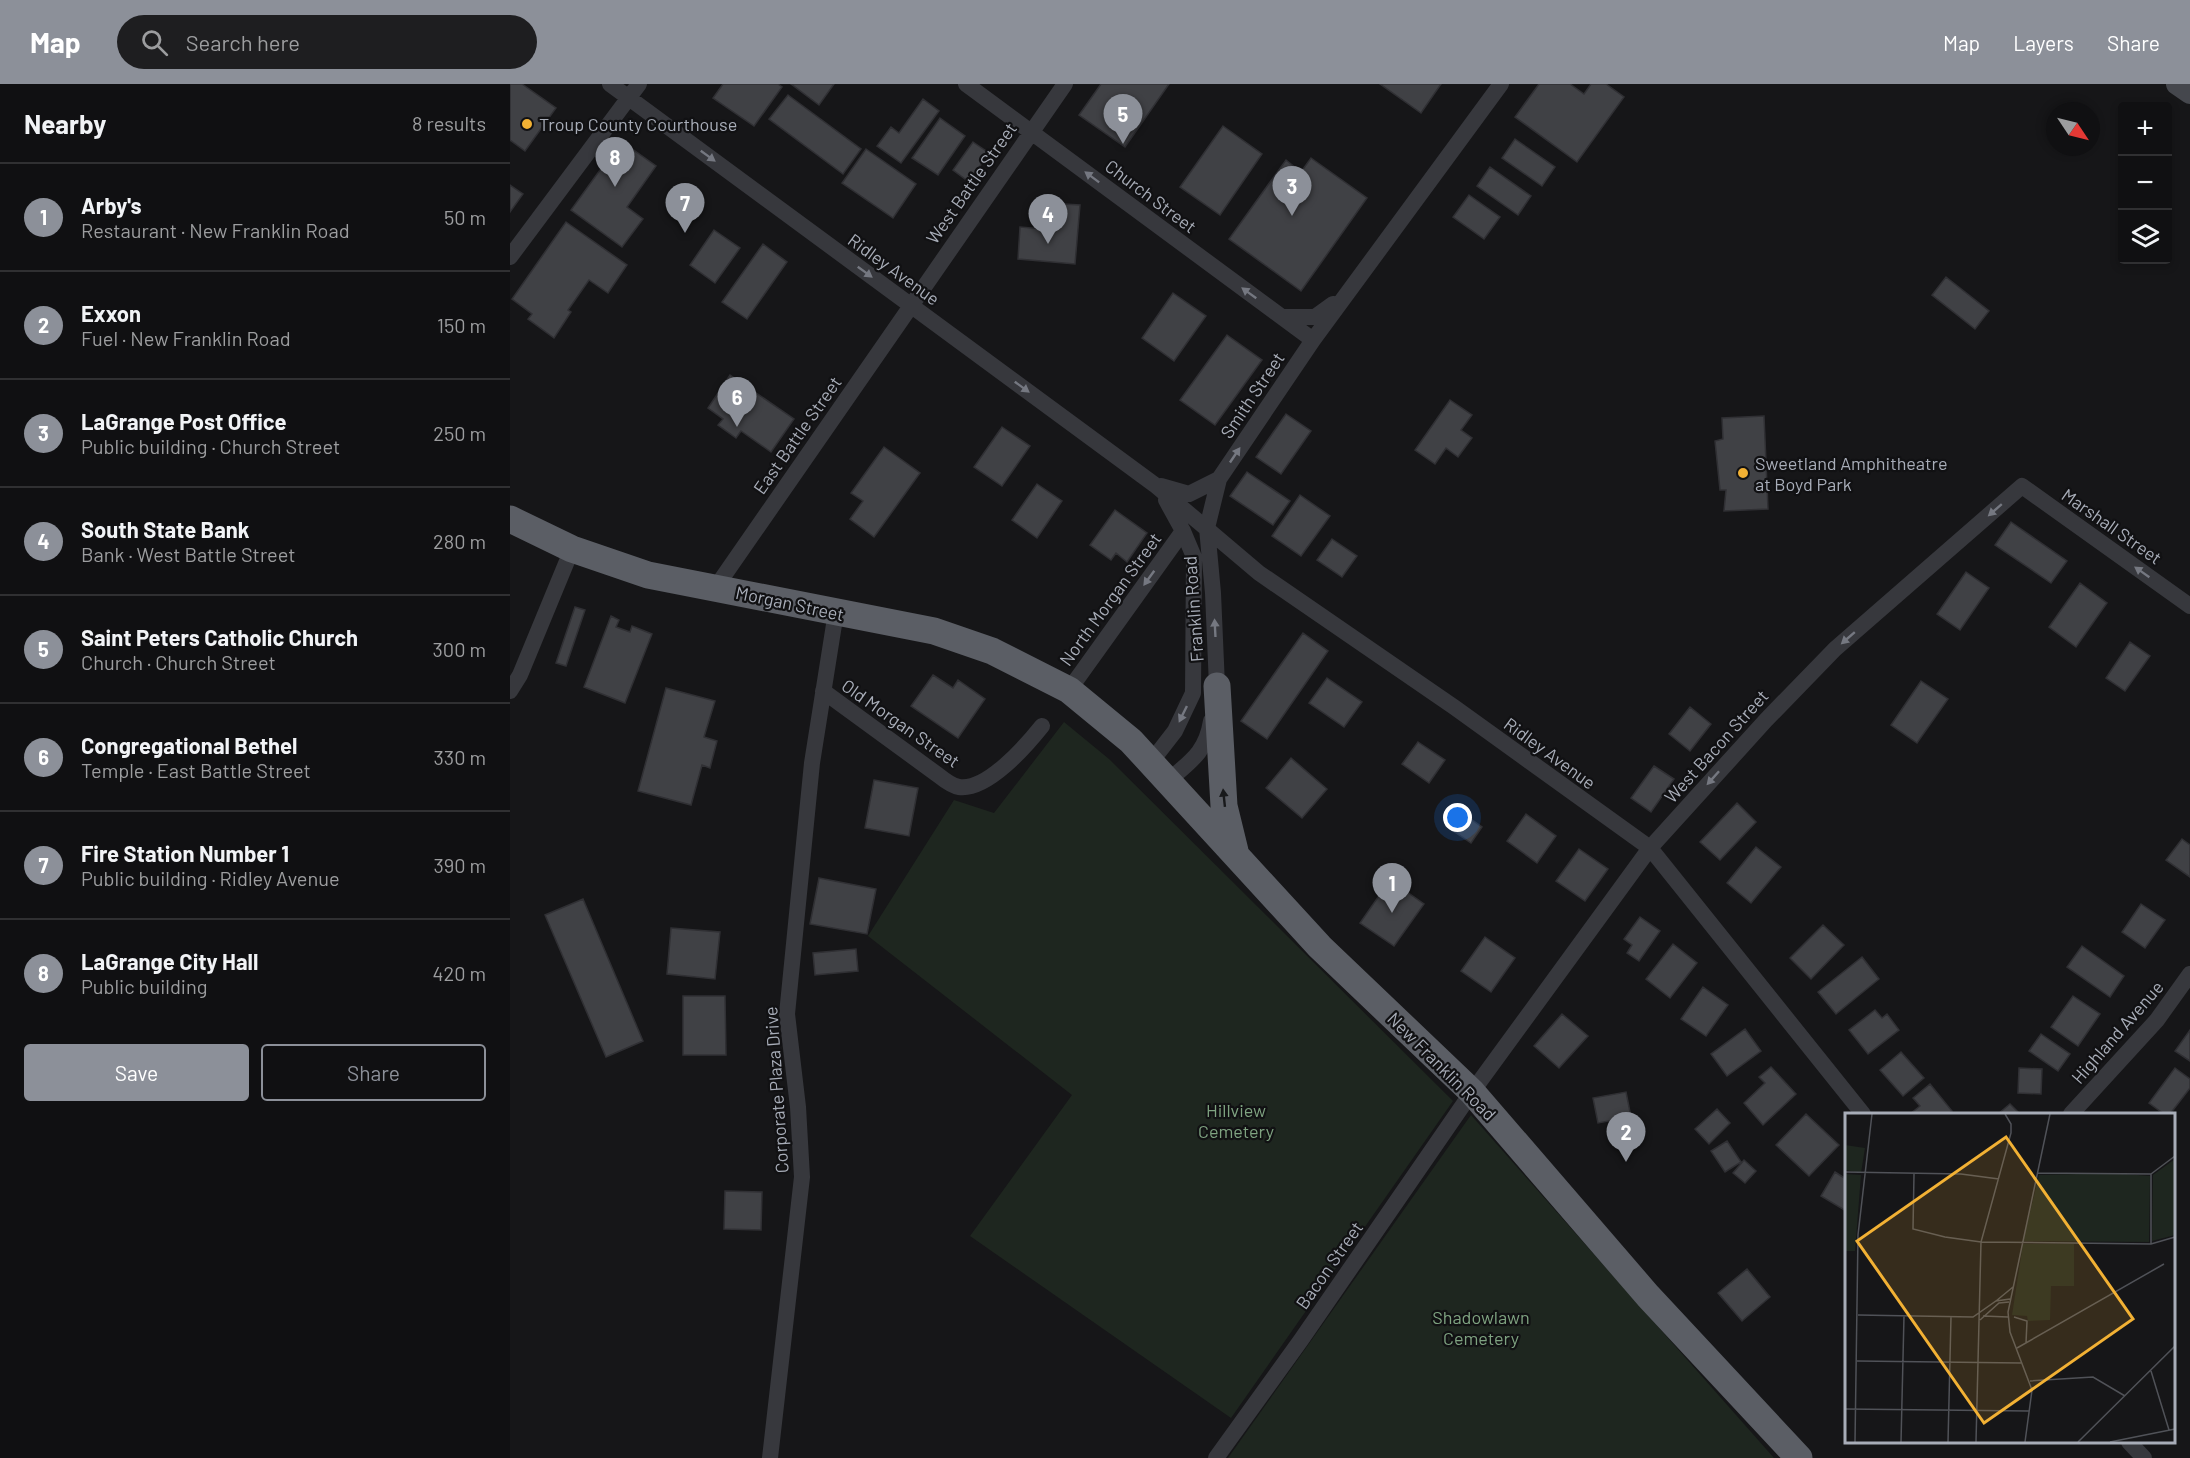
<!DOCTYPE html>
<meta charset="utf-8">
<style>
:root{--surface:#101012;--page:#1e1e20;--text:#f1f3f6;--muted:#9c9d9f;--line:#303032;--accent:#8c9099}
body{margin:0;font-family:Barlow,sans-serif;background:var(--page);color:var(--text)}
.controls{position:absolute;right:18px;top:18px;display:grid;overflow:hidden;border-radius:6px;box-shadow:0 3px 9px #0003}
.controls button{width:54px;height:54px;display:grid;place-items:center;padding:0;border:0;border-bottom:2px solid var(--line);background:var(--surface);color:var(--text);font:30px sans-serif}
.compass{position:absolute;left:1536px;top:18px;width:54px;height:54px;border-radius:50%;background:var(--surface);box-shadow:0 3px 9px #0003;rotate:125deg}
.you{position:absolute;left:948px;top:734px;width:21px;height:21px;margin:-15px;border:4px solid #fff;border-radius:50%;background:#1a73e8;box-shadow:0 0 0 9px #1a73e833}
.badge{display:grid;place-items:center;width:39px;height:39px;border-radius:50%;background:var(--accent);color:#fff;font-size:20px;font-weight:700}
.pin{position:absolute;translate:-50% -50px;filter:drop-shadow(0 2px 3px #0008)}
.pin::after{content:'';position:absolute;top:32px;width:21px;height:18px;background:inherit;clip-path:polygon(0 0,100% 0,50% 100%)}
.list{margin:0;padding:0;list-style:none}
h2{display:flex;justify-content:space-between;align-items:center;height:78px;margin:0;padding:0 24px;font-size:26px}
h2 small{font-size:20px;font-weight:400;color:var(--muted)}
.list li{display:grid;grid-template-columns:39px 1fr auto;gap:18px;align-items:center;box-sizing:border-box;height:108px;padding:0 24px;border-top:2px solid var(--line)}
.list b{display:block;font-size:22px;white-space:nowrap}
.list p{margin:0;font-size:20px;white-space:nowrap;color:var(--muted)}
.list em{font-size:20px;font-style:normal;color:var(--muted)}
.actions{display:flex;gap:12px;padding:18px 24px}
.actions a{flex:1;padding:14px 0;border:2px solid var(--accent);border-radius:6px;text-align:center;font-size:21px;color:var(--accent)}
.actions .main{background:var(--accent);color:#fff}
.icon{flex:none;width:33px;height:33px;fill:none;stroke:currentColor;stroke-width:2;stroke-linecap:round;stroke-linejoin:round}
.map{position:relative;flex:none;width:1680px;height:1374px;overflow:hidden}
header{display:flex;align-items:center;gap:36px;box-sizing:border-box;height:84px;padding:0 30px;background:var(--accent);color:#fff}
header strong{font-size:28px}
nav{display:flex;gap:33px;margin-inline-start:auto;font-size:21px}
.search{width:420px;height:54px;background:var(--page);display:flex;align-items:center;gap:15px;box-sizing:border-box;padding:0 21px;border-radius:33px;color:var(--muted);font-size:22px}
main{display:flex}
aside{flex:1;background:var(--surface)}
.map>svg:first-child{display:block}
</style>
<header>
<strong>Map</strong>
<div class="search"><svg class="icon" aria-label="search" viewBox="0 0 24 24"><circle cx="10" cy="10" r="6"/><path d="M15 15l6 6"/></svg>Search here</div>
<nav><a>Map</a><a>Layers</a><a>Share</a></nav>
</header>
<main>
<aside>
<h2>Nearby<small>8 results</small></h2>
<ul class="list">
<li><span class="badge">1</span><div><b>Arby's</b><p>Restaurant · New Franklin Road</p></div><em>50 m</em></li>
<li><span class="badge">2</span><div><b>Exxon</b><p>Fuel · New Franklin Road</p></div><em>150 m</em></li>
<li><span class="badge">3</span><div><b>LaGrange Post Office</b><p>Public building · Church Street</p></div><em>250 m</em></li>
<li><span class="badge">4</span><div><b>South State Bank</b><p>Bank · West Battle Street</p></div><em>280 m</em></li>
<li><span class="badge">5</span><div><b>Saint Peters Catholic Church</b><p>Church · Church Street</p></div><em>300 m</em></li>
<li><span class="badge">6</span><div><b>Congregational Bethel</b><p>Temple · East Battle Street</p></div><em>330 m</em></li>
<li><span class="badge">7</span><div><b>Fire Station Number 1</b><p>Public building · Ridley Avenue</p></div><em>390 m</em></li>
<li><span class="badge">8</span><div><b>LaGrange City Hall</b><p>Public building</p></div><em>420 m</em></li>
</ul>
<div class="actions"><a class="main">Save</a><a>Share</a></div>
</aside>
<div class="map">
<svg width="1680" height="1374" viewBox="0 0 1680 1374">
<rect width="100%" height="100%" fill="#161618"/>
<path fill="#1e261f" d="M554,638L599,675L943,1017L721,1334L460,1152L562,1011L358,852L444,716L484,729Z
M961,1031L1264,1374H718Z"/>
<path fill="#404145" stroke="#303034" stroke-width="1.5" d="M0,0H12L46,24L15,67L0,56Z
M213,0H268L272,3L244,42L203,14Z
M281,0H324L309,21Z
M591,0H659L615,63L569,31Z
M870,0H931L911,29Z
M1029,0H1060L1074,10L1081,0H1096L1114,13L1067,78L1005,33Z
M278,11L351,65L333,90L259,35Z
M413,15L429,27L391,79L367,62L381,43L389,49Z
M430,34L455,52L428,91L402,74Z
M713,42L752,70L710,131L670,103Z
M1005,55L1045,83L1032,102L992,74Z
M111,57L146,82L117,123L133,135L112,163L61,126Z
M463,58L479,69L459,98L443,86Z
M356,65L406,100L383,134L332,99Z
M801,74L857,114L791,207L719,155L776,76L791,88Z
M980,83L1021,112L1008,131L967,102Z
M0,101L13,110L0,128Z
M959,111L990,133L974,155L943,133Z
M536,119L570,121L565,180L508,175L510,143L534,145Z
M56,138L117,181L98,209L79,196L58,226L61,228L44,254L18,235L22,230L2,215Z
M204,146L230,164L205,199L180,181Z
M253,160L277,178L237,235L212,218Z
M1436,193L1479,227L1465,245L1422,211Z
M663,209L696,232L664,277L632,254Z
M717,251L752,276L705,341L670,316Z
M220,291L284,335L261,368L231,347L226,354L208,341L213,335L198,324Z
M940,316L962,331L951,346L962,354L948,373L936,364L925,380L905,366Z
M776,330L801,347L771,390L746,373Z
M1254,332L1258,425L1214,427L1216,406H1210L1205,357L1213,355L1212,334Z
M492,343L520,362L492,402L464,383Z
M374,363L410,389L364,453L340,435L353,417L341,409Z
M737,388L780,417L763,441L720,412Z
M527,400L552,417L527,454L502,436Z
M790,411L820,432L791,472L762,452Z
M605,426L637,449L617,478L606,469L601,476L580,461Z
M1501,438L1557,477L1541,499L1485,461Z
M822,455L847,472L832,493L807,476Z
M1456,488L1479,504L1450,546L1427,530Z
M1570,499L1597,519L1566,563L1539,543Z
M65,523L75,526L56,582L46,579Z
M101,532L109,536L106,543L120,548L122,542L142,550L115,619L74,603Z
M793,549L818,567L757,655L731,637Z
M1620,558L1640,572L1615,607L1596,594Z
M423,591L443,604L448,596L475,615L448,654L401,622Z
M817,594L852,618L834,643L799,619Z
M1411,597L1438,615L1407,659L1381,641Z
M156,604L205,617L194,653L207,657L200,684L192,681L181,721L128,707Z
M1180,623L1201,640L1180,667L1159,650Z
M908,658L935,676L919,699L892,680Z
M781,674L817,705L792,734L756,704Z
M1144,682L1164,695L1141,728L1121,714Z
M364,696L408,704L399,752L355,744Z
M1227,719L1246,738L1210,776L1190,758Z
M948,726L972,743L961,759L936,742Z
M1016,730L1046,752L1027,779L997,757Z
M1672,755L1680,761V793L1656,776Z
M1246,763L1271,783L1241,819L1217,799Z
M1069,765L1098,785L1075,817L1046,797Z
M309,794L366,805L357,850L300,840Z
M880,796L914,820L884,862L850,839Z
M73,815L133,957L96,973L35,831Z
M1631,820L1655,836L1635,864L1612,848Z
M1130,833L1150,847L1129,877L1117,869L1122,861L1114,855Z
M1313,841L1334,861L1301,895L1280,874Z
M161,844L210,848L205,895L157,890Z
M975,853L1005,874L981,908L951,887Z
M1163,860L1187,879L1160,914L1136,895Z
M1572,862L1614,892L1600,913L1557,883Z
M346,865L348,887L305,891L303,869Z
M1352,873L1369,895L1326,930L1308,908Z
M1193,903L1218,921L1196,952L1171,935Z
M173,912H215L216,971H173Z
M1563,912L1590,930L1568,962L1541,943Z
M1365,926L1372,934L1377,930L1389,946L1358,970L1339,946Z
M1052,930L1078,952L1049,984L1024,962Z
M1235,945L1251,967L1217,992L1201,970Z
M1680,946V977L1665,967Z
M1531,950L1560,970L1548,987L1519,967Z
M1391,968L1414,994L1393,1012L1370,986Z
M1261,983L1286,1010L1253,1041L1234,1019L1255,999L1249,993Z
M1509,984L1532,985L1531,1010L1508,1009Z
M1665,984L1680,995V1004L1660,1030H1654L1639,1019Z
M1420,1000L1442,1027L1438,1030H1400L1410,1022L1403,1014Z
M1116,1008L1121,1033L1088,1039L1083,1014Z
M1500,1020L1510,1030H1488Z
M1207,1025L1220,1039L1199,1060L1185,1045Z
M1296,1030L1329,1061L1299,1092L1266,1061Z
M1217,1057L1231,1078L1215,1088L1201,1067Z
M1234,1076L1246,1087L1235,1099L1223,1089Z
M1325,1088L1336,1095V1127L1311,1112Z
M215,1107L252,1108L251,1146L214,1145Z
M1237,1185L1260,1213L1232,1237L1208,1209Z"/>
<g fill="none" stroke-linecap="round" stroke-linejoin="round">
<path stroke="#37383d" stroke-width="16" d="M100,0L645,401L749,489L944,623L1140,764L1353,1030
M456,0L803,256
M0,173L129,0
M772,233H805L823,220
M651,402L679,410L709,395
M206,503L555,0
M559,606L673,447
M0,607L10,591L62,465
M313,607L428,691C433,695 442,702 449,703C477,707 516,662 532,642
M706,611L707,602L703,509L697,444L709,395L803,256L991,0
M641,678L665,647L683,609L684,473L673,447L656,416
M659,696C681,677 696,668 701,637
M1561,1030L1647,936L1680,890
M1619,1358L1634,1374
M260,1374L292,1093L288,1023L277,930L302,679L326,528
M706,1374L791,1256L962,1008L1140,764L1256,636L1325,565L1512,402L1680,522"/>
<path stroke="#45474d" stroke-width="22" d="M1667,0L1680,9"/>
<path stroke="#5b5e65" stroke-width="27" d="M0,435L62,465L138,491L424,547L482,567L559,606L621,657L810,863L962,1008L1138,1212L1289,1374
M707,602L714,722L725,767"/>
</g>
<defs><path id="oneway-solid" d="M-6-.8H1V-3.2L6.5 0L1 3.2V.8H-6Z" transform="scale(1.5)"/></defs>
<g fill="#757881">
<use href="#oneway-solid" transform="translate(198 72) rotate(36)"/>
<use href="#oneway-solid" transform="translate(582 93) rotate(-143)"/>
<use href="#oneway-solid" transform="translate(355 188) rotate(36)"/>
<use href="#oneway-solid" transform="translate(739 209) rotate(-144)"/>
<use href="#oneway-solid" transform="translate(512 303) rotate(36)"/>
<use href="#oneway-solid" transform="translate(725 371) rotate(-56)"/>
<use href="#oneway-solid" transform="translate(1485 426) rotate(139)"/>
<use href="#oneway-solid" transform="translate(1632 488) rotate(-145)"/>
<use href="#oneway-solid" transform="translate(639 494) rotate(126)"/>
<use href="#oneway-solid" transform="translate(705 544) rotate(-93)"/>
<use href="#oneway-solid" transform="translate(1338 554) rotate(139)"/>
<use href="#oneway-solid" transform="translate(673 630) rotate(116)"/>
<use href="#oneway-solid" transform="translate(1203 694) rotate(132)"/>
</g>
<use fill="#18191b" href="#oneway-solid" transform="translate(714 714) rotate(-96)"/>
<g fill="#f2b134" stroke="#111113" stroke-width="2">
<circle cx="17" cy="40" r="6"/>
<circle cx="1233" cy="389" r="6"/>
</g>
<g text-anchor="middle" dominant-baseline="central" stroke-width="4.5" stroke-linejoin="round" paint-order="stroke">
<g font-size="18" fill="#a8adb8" stroke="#111113" text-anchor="start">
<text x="29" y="40">Troup County Courthouse</text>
<text x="1245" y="379">Sweetland Amphitheatre<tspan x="1245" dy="21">at Boyd Park</tspan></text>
</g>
<g font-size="18" fill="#a8adb8" stroke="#111113">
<text transform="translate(461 99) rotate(-55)">West Battle Street</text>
<text transform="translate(641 112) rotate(37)">Church Street</text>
<text transform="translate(384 185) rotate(36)">Ridley Avenue</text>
<text transform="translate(742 311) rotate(-56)">Smith Street</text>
<text transform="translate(287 351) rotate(-55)">East Battle Street</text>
<text transform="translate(1602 442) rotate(35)">Marshall Street</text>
<text transform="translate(600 515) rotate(-54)">North Morgan Street</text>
<text transform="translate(280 519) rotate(12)">Morgan Street</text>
<text transform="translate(683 525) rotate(-94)">Franklin Road</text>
<text transform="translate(391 639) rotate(35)">Old Morgan Street</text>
<text transform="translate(1206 662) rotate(-48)">West Bacon Street</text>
<text transform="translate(1040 669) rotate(36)">Ridley Avenue</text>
<text transform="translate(1607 948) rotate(-49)">Highland Avenue</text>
<text transform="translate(932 982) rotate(45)">New Franklin Road</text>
<text transform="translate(266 1006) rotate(-94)">Corporate Plaza Drive</text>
<text transform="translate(819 1181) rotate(-55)">Bacon Street</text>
</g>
<g font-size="18" fill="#7fa381" stroke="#111113">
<text x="726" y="1026">Hillview<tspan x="726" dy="21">Cemetery</tspan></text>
<text x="971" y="1233">Shadowlawn<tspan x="971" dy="21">Cemetery</tspan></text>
</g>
</g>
<g transform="translate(1335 1029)">
<rect width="330" height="330" fill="#161618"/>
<path d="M0,32L20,35L16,60L0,57ZM330,46V122L307,128L308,62ZM267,60L305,63L304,129L178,128L194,62ZM0,61L16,62L10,138H0ZM178,131H229V173H206L205,207L183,208L182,203L167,202Z" fill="#1e261f"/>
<path fill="none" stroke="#505258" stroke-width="1.5" d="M0,59L116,61L154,66M193,60L306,61M69,61L68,116L100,124L136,129L306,131L330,124M306,61L330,43M306,131V61M151,188L168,174M13,202L128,204L151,188L165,186M138,203L163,204M169,204L182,208L181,230M135,207L154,190L164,189M172,235L319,151M12,248L176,250M306,258L324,317M185,268L248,264L280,283M0,296L184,298M10,329L13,122L27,1M56,329L59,203M103,329L106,204M131,329L136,129L166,20V11L160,1M180,329L187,277L165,219L163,199L205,1M233,329L330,233M265,329L330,316"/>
<path fill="#f2b134" fill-opacity="0.15" stroke="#f2b134" stroke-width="3" d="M161,24L288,206L139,310L12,128Z"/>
<rect width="330" height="330" fill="none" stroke="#a8adb8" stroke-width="3"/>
</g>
</svg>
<div class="controls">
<button>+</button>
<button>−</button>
<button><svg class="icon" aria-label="layers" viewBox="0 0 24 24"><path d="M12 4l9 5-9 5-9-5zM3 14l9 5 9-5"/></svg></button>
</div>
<svg class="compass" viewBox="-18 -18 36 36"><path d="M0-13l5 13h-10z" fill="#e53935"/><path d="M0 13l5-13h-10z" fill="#9c9d9f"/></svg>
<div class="you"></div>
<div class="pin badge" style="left:882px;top:829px">1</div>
<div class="pin badge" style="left:1116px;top:1078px">2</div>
<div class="pin badge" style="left:782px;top:132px">3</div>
<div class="pin badge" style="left:538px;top:160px">4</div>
<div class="pin badge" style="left:613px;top:60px">5</div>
<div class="pin badge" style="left:227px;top:343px">6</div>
<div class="pin badge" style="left:175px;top:149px">7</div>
<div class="pin badge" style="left:105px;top:103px">8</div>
</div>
</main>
